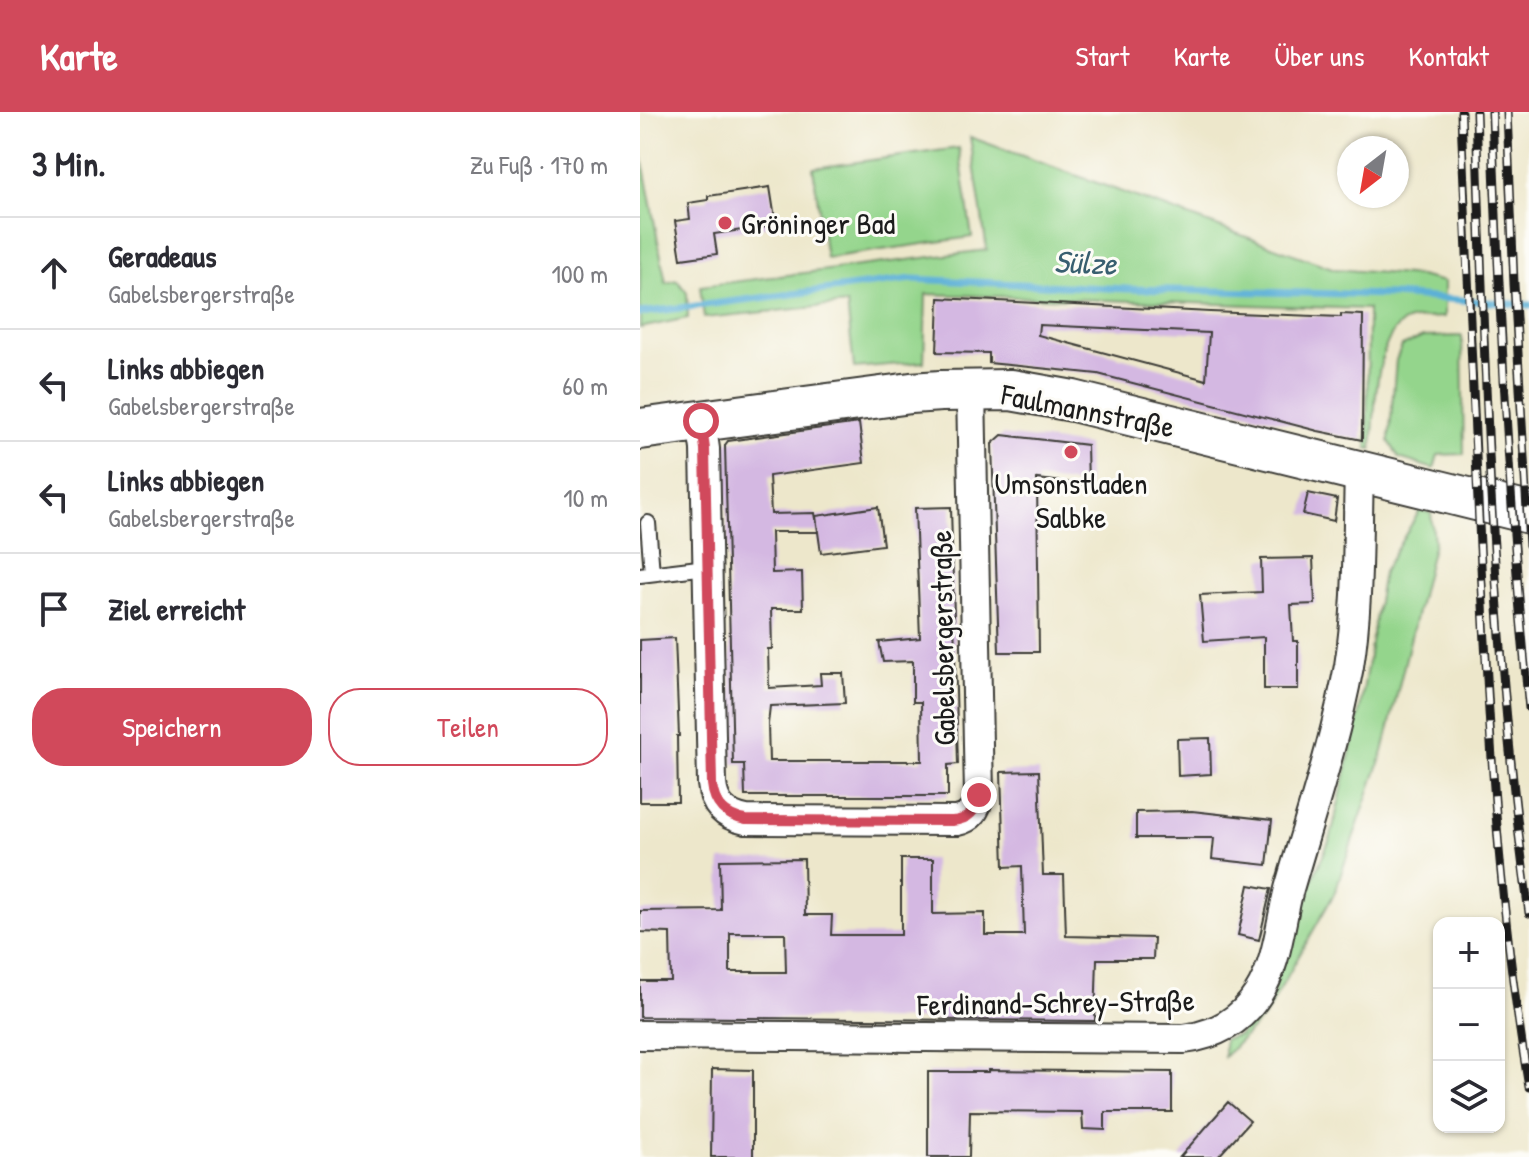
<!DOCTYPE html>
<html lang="de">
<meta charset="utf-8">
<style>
:root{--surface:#fff;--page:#f7f7f7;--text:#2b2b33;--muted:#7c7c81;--line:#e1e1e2;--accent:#d1495b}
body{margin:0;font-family:"Patrick Hand",sans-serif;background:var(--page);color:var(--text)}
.controls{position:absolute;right:24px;bottom:24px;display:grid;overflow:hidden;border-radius:16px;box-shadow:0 2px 6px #0004}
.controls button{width:72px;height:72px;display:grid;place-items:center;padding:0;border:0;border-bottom:2px solid var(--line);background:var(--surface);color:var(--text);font:40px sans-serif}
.compass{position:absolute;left:697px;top:24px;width:72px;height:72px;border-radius:50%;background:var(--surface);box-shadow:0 2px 6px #0004;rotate:211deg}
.stop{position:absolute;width:24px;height:24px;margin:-18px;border:6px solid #d1495b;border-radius:50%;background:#fff}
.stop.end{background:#d1495b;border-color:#fff;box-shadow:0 2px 8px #0008}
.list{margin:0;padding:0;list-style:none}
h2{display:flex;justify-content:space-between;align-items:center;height:104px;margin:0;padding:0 32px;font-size:34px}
h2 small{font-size:26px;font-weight:400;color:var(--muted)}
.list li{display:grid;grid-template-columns:52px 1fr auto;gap:24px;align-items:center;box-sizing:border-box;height:112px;padding:0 32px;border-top:2px solid var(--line)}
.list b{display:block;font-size:30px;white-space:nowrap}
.list p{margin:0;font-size:26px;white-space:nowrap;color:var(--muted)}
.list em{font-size:26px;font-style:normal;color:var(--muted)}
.actions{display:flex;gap:16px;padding:24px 32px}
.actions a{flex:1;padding:18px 0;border:2px solid var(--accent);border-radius:32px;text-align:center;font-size:28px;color:var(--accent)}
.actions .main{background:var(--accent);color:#fff}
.icon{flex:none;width:44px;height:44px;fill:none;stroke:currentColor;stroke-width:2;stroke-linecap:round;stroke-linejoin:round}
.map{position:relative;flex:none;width:889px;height:1045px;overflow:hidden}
header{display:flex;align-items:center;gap:48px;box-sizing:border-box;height:112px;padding:0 40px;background:var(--accent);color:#fff}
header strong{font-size:38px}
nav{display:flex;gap:44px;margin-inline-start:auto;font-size:28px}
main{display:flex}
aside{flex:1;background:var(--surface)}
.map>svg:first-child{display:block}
</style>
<header>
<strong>Karte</strong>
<nav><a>Start</a><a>Karte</a><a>Über uns</a><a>Kontakt</a></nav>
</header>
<main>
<aside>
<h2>3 Min.<small>Zu Fuß · 170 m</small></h2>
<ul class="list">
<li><svg class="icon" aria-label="ahead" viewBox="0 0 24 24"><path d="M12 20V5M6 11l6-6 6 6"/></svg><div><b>Geradeaus</b><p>Gabelsbergerstraße</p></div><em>100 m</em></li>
<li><svg class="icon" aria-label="left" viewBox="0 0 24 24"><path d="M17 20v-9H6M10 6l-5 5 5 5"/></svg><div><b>Links abbiegen</b><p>Gabelsbergerstraße</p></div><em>60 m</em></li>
<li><svg class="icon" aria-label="left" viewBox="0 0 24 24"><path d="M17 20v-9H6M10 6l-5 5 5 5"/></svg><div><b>Links abbiegen</b><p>Gabelsbergerstraße</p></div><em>10 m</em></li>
<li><svg class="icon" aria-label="arrive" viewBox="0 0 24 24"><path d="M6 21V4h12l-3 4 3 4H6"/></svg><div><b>Ziel erreicht</b></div></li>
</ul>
<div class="actions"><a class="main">Speichern</a><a>Teilen</a></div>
</aside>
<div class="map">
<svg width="889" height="1045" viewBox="0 0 889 1045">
<rect width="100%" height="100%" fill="#fdfcf7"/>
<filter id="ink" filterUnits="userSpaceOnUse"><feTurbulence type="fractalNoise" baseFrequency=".0125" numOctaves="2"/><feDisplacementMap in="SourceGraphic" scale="16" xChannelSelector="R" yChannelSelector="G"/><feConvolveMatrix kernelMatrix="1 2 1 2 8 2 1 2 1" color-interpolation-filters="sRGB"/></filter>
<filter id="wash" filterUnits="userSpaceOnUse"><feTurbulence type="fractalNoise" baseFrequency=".006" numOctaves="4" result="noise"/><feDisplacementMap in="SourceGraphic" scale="32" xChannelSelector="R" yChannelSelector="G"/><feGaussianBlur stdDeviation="1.8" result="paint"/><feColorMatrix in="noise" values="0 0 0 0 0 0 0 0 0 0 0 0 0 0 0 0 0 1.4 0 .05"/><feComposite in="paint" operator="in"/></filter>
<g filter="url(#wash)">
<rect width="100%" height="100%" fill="#ede7cb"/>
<path fill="#94d58c" stroke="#587854" stroke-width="2" d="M330,25L695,157L779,164L804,170V205C792,206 771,205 761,212C734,232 735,304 732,337L727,336L728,197L286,182L284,250L214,256L207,192L64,206L60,174L347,138Z
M0,34L26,171L37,168L47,181L48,206L0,216Z
M319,36L332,125L186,146L173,56Z
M822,224L824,342L798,343L794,357L759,346L749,329L756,248L762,234L783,225Z
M780,398L791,401L794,430L743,640L694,782L625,904L584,945V927L599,923L634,877L646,828L691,725L720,597L743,460Z"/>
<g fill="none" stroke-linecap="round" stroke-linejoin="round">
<path stroke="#5bb0d7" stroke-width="7" d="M0,201L272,167L488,177L753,183L889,193"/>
</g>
<g id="blocks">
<path fill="#d4b8e2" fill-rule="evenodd" d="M130,75L136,113L74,122L77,142L41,147L35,109L50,107L48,91L68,88V84Z
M299,186L570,200L701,205V202L723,203L722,328L678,319L458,262L349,251V241L297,240ZM399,213L569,221L566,268L398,223Z
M219,311L224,351L129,364L131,402L175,401L178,419L176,404L238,395L243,433L181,441L178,420H131L132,461L162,460L163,497H131L132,537H128L129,576L181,573L180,561H203L205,591L130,594L128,612L129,649H282L281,590H273V549L243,550L239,530L280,526L275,396L311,395L318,652L308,653V684H105L104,652H93L85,333L88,329Z
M362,323L447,333L448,373L397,367L399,540H359L352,332Z
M668,381L697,387L694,409L663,402Z
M673,446L675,492L651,493L653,529H658V577H624V525L564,529L560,483L622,480L621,447Z
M35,526L39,624H37L38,690H0V528Z
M570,626L571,662L538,664L537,627Z
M399,659L403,763H424L426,824L514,826L513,847H457L455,909L0,905V869H31L30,821L0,820V799L81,798L80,748L164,747L165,803H192L191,823H261V747H293V802L345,801V823H384L382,754L364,755L361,660ZM90,821H145L146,860H90Z
M552,699L632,708L627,753L572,747L574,726H496V700Z
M609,773L631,777L619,828L598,823Z
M72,957L113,958V1045H71Z
M348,958L532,960V1000H465V1018L443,1017L442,1000L330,999L329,1045H288V960H348Z
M588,990L610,1009L578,1045H540Z"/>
</g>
</g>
<g filter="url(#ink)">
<use href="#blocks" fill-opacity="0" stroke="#3b3a36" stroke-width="2"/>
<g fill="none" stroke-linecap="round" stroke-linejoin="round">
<g stroke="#3b3a36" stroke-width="18">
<path id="lane" d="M8,411L12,461
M0,463L67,455"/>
</g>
<g stroke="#3b3a36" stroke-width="32">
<path id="street" d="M61,309L65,337L72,672C74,693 85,704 106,708L317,709C331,706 337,696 339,683L331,278
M0,923L544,927C575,923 601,909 618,882C638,851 640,811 649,777C670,704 695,630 709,554C719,491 717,425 719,361"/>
</g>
<g stroke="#3b3a36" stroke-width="44">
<path id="secondary" d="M0,317L271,281L301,279L371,278L433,289L889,401"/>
</g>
<use href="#lane" stroke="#fff" stroke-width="14"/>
<use href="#street" stroke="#fff" stroke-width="28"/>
<use href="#secondary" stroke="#fff" stroke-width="40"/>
<g stroke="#1c1c1c" stroke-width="9">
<path id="rail" d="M821,0C826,145 833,290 840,434C849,615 858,796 889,975
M836,0C845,267 852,536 889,801
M852,0C859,199 869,398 889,596
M867,0L874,172L889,433"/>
</g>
<use href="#rail" stroke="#fdfcf7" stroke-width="6" stroke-dasharray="18" stroke-linecap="butt"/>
</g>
</g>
<g fill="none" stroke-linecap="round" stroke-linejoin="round" filter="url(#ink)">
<path stroke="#d1495b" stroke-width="10" d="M61,309L65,337L72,672C74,693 85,704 106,708L312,709C328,708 337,699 339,683"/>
</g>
<g fill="#d1495b" stroke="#fdfcf7" stroke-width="3">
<circle cx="85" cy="111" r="8"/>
<circle cx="431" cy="340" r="8"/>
</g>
<g text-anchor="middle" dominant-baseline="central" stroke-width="6" stroke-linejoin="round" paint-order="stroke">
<g font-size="30" fill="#1c1c1c" stroke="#fdfcf7" text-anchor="start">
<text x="101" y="111">Gröninger Bad</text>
<text x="431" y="371" text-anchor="middle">Umsonstladen<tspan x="431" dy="34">Salbke</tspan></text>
</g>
<g font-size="30" fill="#1c1c1c" stroke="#fdfcf7">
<text transform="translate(448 298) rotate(11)">Faulmannstraße</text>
<text transform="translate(302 526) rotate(-91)">Gabelsbergerstraße</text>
<text transform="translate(416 890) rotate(-1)">Ferdinand-Schrey-Straße</text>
</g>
<g font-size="32" font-style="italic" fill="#385f70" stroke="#fdfcf7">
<text transform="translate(445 150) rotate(2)">Sülze</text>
</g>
</g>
</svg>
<div class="controls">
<button>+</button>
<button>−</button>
<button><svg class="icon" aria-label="layers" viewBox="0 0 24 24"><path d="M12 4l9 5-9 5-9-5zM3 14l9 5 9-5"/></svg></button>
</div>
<svg class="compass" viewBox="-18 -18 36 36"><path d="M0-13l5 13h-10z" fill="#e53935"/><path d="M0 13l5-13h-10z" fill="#7c7c81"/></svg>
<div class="stop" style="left:61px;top:309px"></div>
<div class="stop end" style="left:339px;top:683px"></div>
</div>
</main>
